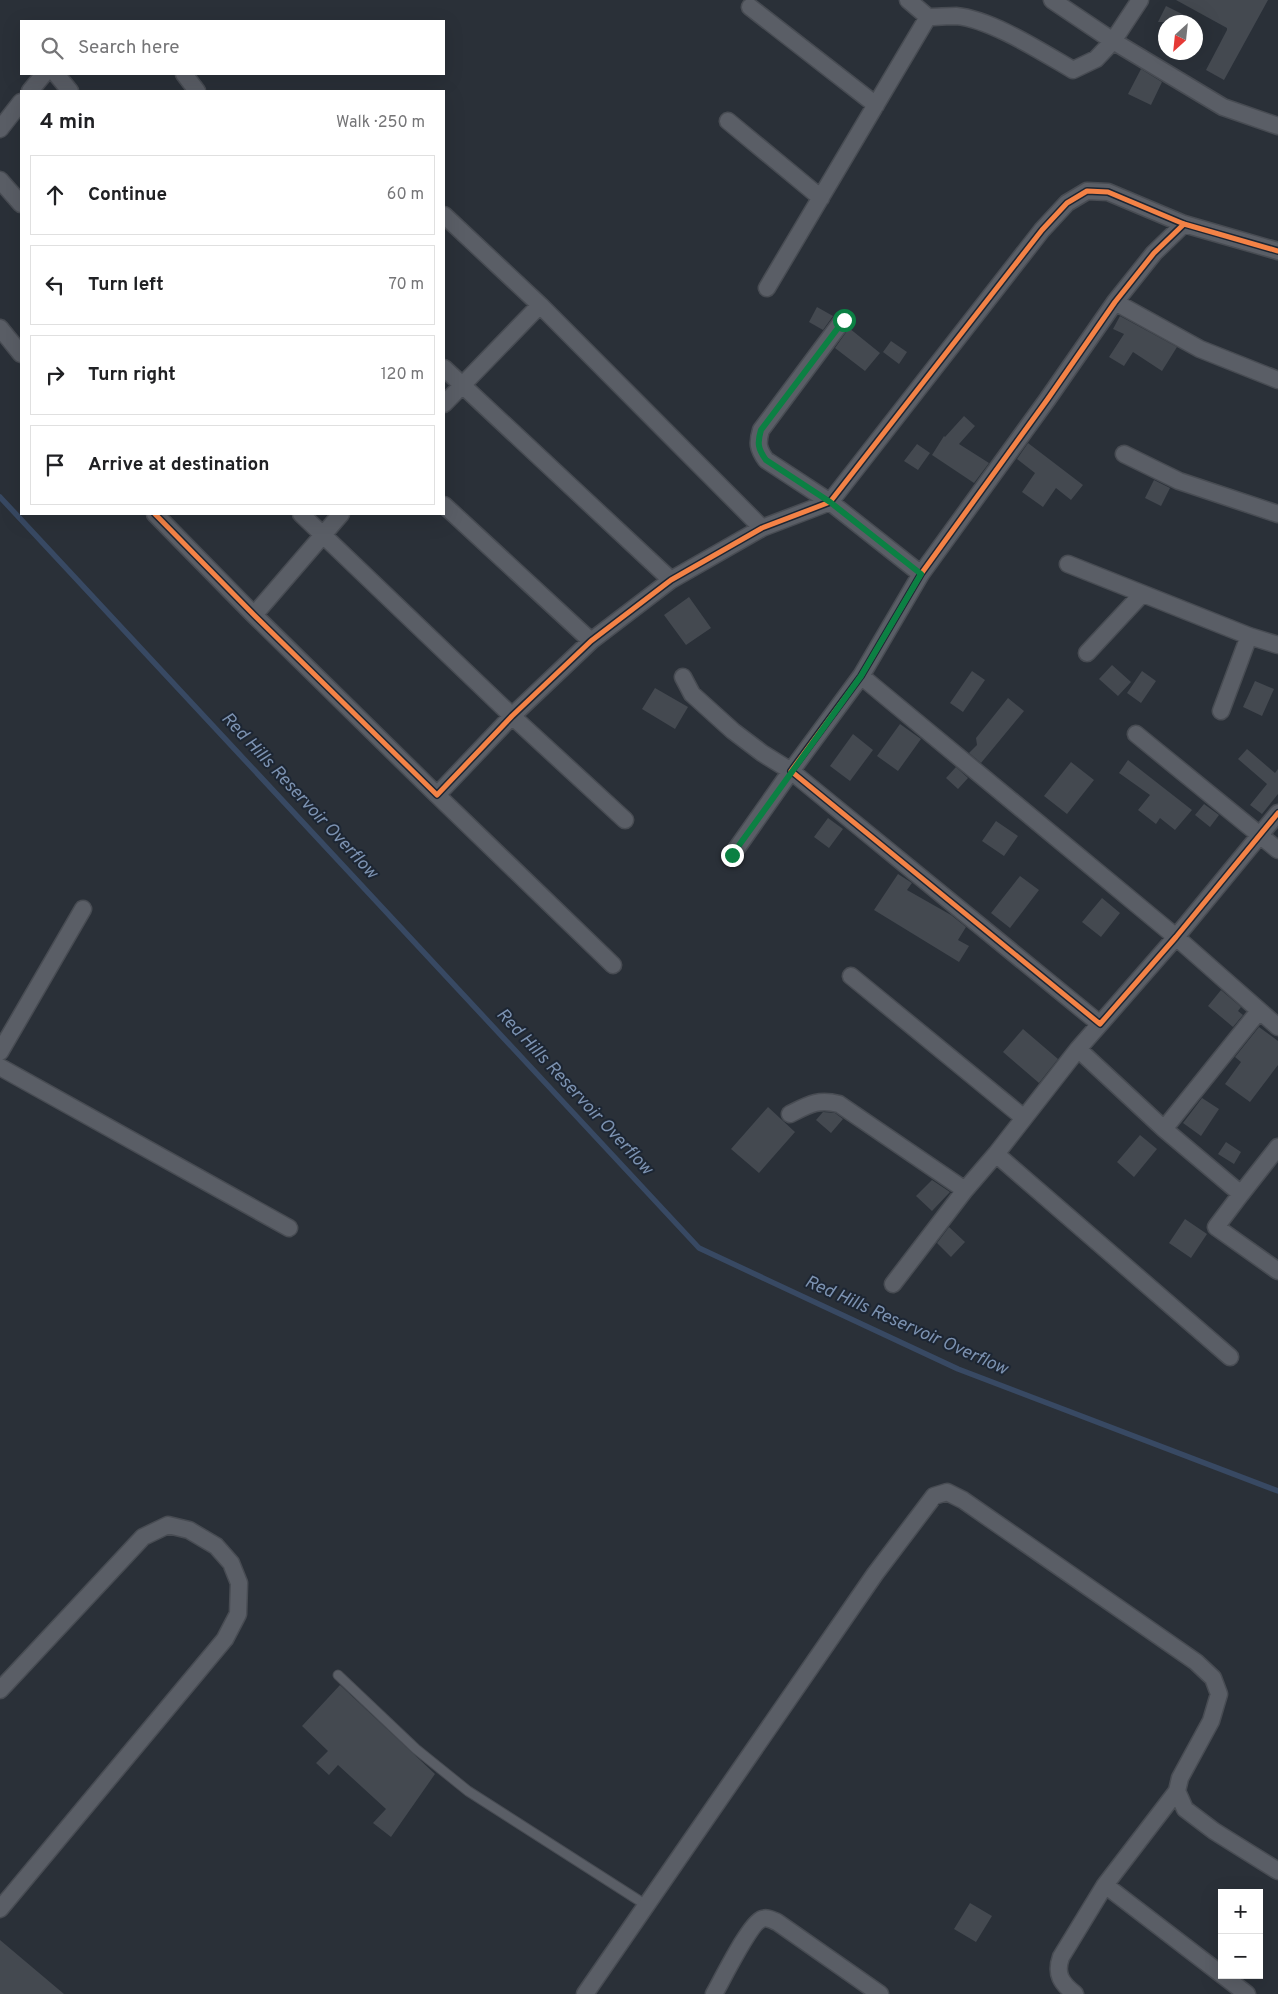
<!DOCTYPE html>
<meta charset="utf-8">
<style>
:root{--surface:#fff;--page:#f2f2f2;--text:#202124;--muted:#757577;--line:#e0e0e0}
body{margin:0;font-family:Overpass,sans-serif;background:var(--page);color:var(--text)}
.controls{position:absolute;right:15px;bottom:15px;display:grid;overflow:hidden;border-radius:0px;box-shadow:0 5px 20px #0002}
.controls button{width:45px;height:45px;display:grid;place-items:center;padding:0;border:0;border-bottom:1px solid var(--line);background:var(--surface);color:var(--text);font:25px sans-serif}
.compass{position:absolute;left:1158px;top:15px;width:45px;height:45px;border-radius:50%;background:var(--surface);box-shadow:0 5px 20px #0002;rotate:207deg}
.stop{position:absolute;width:15px;height:15px;margin:-11px;border:4px solid #0b8043;border-radius:50%;background:#fff}
.stop.end{background:#0b8043;border-color:#fff;box-shadow:0 1px 5px #0008}
.list{margin:0;padding:0;list-style:none}
h2{display:flex;justify-content:space-between;align-items:center;height:65px;margin:0;padding:0 20px;font-size:21px}
h2 small{font-size:16px;font-weight:400;color:var(--muted)}
.list li{display:grid;grid-template-columns:32px 1fr auto;gap:15px;align-items:center;box-sizing:border-box;height:80px;margin:0 10px 10px;padding:0 10px;border:1px solid var(--line);border-radius:0px}
.list b{display:block;font-size:19px;white-space:nowrap}
.list em{font-size:16px;font-style:normal;color:var(--muted)}
.icon{flex:none;width:28px;height:28px;fill:none;stroke:currentColor;stroke-width:2;stroke-linecap:round;stroke-linejoin:round}
.map{position:relative;flex:none;width:1278px;height:1994px;overflow:hidden}
.search{position:absolute;background:var(--surface);box-shadow:0 5px 20px #0002;left:20px;top:20px;width:425px;height:55px;display:flex;align-items:center;gap:12px;box-sizing:border-box;padding:0 18px;border-radius:0px;color:var(--muted);font-size:19px}
.panel{position:absolute;background:var(--surface);box-shadow:0 5px 20px #0002;left:20px;top:90px;width:425px;height:425px;border-radius:0px}
.map>svg:first-child{display:block}
</style>
<div class="map">
<svg width="1278" height="1994" viewBox="0 0 1278 1994">
<rect width="100%" height="100%" fill="#2a3038"/>
<g fill="none" stroke-linecap="round" stroke-linejoin="round">
<path stroke="#384963" stroke-width="5.5" d="M0,497L699,1248L958,1369L1278,1491"/>
</g>
<path fill="#444950" d="M1176,0H1268L1224,80L1206,70L1227,30V28Z
M1166,6L1198,22H1158Z
M1141,69L1162,82L1151,105L1128,94Z
M817,307L833,316L823,330L809,322Z
M1120,316L1177,347L1162,371L1133,352L1124,366L1109,357L1124,334L1113,329Z
M849,328L880,353L865,371L835,348Z
M891,341L907,352L899,364L883,352Z
M964,416L975,426L959,444L989,463L974,483L932,455L944,436L945,437Z
M1028,443L1083,485L1071,500L1056,488L1043,507L1022,492L1035,473L1017,459Z
M917,444L930,453L918,470L904,461Z
M1154,480L1170,488L1161,506L1145,498Z
M689,597L711,628L686,645L664,615Z
M1112,665L1131,682L1118,696L1099,679Z
M972,671L985,680L963,712L950,703Z
M1142,671L1156,681L1141,703L1127,693Z
M1255,681L1274,689L1262,716L1243,707Z
M655,688L688,707L675,729L642,709Z
M1008,698L1024,711L981,763L969,753L977,745L976,738Z
M900,724L921,739L898,771L877,756Z
M853,734L873,750L850,781L830,766Z
M1247,749L1275,773L1278,769V794L1262,814L1250,805L1267,784L1238,759Z
M1128,760L1192,810L1175,830L1160,818L1156,824L1138,810L1150,795L1119,773Z
M1071,762L1094,780L1067,814L1044,796Z
M956,767L968,778L958,789L946,778Z
M1204,804L1219,815L1210,827L1195,815Z
M828,818L843,829L829,848L814,837Z
M996,821L1018,836L1004,856L982,841Z
M898,874L912,883L907,890L951,915L966,927L958,940L969,946L959,962L874,910Z
M1020,876L1039,890L1010,928L991,913Z
M1102,898L1120,913L1101,937L1082,922Z
M1221,990L1241,1007L1238,1011L1243,1015L1233,1027L1208,1006Z
M1259,1027L1278,1041V1065L1250,1102L1225,1084L1241,1062L1235,1057Z
M1023,1029L1058,1059L1039,1083L1003,1052Z
M1202,1098L1219,1109L1201,1136L1183,1123Z
M768,1107L795,1132L759,1173L731,1149Z
M823,1112L835,1113L843,1119L831,1133L816,1120Z
M1140,1135L1157,1149L1134,1177L1117,1162Z
M1226,1142L1241,1152L1234,1164L1218,1154Z
M932,1180L950,1192L932,1211L916,1196Z
M1185,1219L1207,1234L1191,1258L1169,1243Z
M949,1227L965,1242L951,1257L937,1243Z
M340,1685L435,1774L391,1837L373,1823L386,1809L338,1765L329,1775L316,1763L328,1751L302,1726Z
M970,1903L992,1916L976,1942L954,1929Z
M0,1940L64,1994H0Z"/>
<g fill="none" stroke-linecap="round" stroke-linejoin="round">
<g stroke="#484c53" stroke-width="11">
<path id="lane" d="M338,1675L416,1749L468,1791L646,1905"/>
</g>
<g stroke="#484c53" stroke-width="19">
<path id="street" d="M908,0L928,17
M1052,0L1113,41L1223,107L1278,126
M750,7L876,105
M56,74L70,91
M184,74L197,91
M30,91L44,74
M728,121L821,198
M0,129L21,102
M0,180L21,204
M444,215L540,305L762,528
M1184,224L1154,253L1115,302L1047,400L921,574L861,676L791,771L1100,1024L1176,937L1278,813
M767,288L928,17C937,17 947,16 956,16C991,19 1042,52 1073,70L1096,59L1113,41L1140,0
M1115,302L1200,349L1278,380
M843,320L761,430C757,443 758,449 766,460L830,502L921,574
M0,328L21,354
M444,368L671,580
M444,404L540,305
M1124,454L1179,481L1278,514
M444,505L591,641
M155,514L254,615L437,795L512,716L591,641L671,580L762,528L830,502L1042,230L1067,203L1087,191L1108,192L1184,224L1278,251
M301,514L512,716L625,820
M1068,564L1249,636L1278,645
M254,615L341,514
M1087,653L1142,594
M861,676L1176,937L1278,1027
M683,677L692,694L733,731L762,753L791,771L732,855
M1221,711L1249,636
M1136,734L1278,850
M437,795L613,965
M851,976L1024,1118
M1078,1049L1164,1129L1241,1194L1278,1147
M0,1052L83,909
M0,1067L289,1228
M790,1114C810,1104 818,1099 839,1104L965,1190
M1164,1129L1259,1011
M996,1154L1230,1357
M1241,1194L1216,1227L1278,1271
M893,1284L965,1190L996,1154L1078,1049L1100,1024
M0,1690L143,1537L168,1525L189,1530L216,1546L231,1563L239,1583L238,1614L225,1639L0,1909
M1177,1791L1105,1885L1247,1994
M585,1994L875,1574L934,1496L947,1492L963,1500L1196,1662L1213,1678L1219,1694L1211,1721L1180,1778L1177,1791L1185,1809L1214,1831L1278,1871
M714,1994C722,1980 750,1923 762,1919C767,1917 772,1920 777,1922L880,1994
M1075,1994C1061,1983 1055,1974 1061,1957L1105,1885"/>
</g>
<use href="#lane" stroke="#5a5e66" stroke-width="9"/>
<use href="#street" stroke="#5a5e66" stroke-width="16"/>
<g stroke="#1d2633" stroke-width="8">
<path id="cycleway" d="M1184,224L1154,253L1115,302L1047,400L921,574L861,676L791,771L1100,1024L1176,937L1278,813
M155,514L254,615L437,795L512,716L591,641L671,580L762,528L830,502L1042,230L1067,203L1087,191L1108,192L1184,224L1278,251"/>
</g>
<use href="#cycleway" stroke="#f48246" stroke-width="5"/>
</g>
<g fill="none" stroke-linecap="round" stroke-linejoin="round">
<path stroke="#0b8043" stroke-width="6" d="M732,855L861,676L921,574L830,502L766,460C758,449 757,443 761,430L844,320"/>
</g>
<g text-anchor="middle" dominant-baseline="central" stroke-width="4" stroke-linejoin="round" paint-order="stroke">
<g font-size="18" font-style="italic" fill="#7c92b1" stroke="#1d2633">
<text transform="translate(299 796) rotate(47)">Red Hills Reservoir Overflow</text>
<text transform="translate(574 1092) rotate(47)">Red Hills Reservoir Overflow</text>
<text transform="translate(906 1326) rotate(24)">Red Hills Reservoir Overflow</text>
</g>
</g>
</svg>
<div class="controls">
<button>+</button>
<button>−</button>
</div>
<svg class="compass" viewBox="-18 -18 36 36"><path d="M0-13l5 13h-10z" fill="#e53935"/><path d="M0 13l5-13h-10z" fill="#757577"/></svg>
<div class="stop" style="left:844px;top:320px"></div>
<div class="stop end" style="left:732px;top:855px"></div>
<div class="search"><svg class="icon" aria-label="search" viewBox="0 0 24 24"><circle cx="10" cy="10" r="6"/><path d="M15 15l6 6"/></svg>Search here</div>
<section class="panel">
<h2>4 min<small>Walk · 250 m</small></h2>
<ul class="list">
<li><svg class="icon" aria-label="ahead" viewBox="0 0 24 24"><path d="M12 20V5M6 11l6-6 6 6"/></svg><div><b>Continue</b></div><em>60 m</em></li>
<li><svg class="icon" aria-label="left" viewBox="0 0 24 24"><path d="M17 20v-9H6M10 6l-5 5 5 5"/></svg><div><b>Turn left</b></div><em>70 m</em></li>
<li><svg class="icon" aria-label="right" viewBox="0 0 24 24"><path d="M7 20v-9h11M14 6l5 5-5 5"/></svg><div><b>Turn right</b></div><em>120 m</em></li>
<li><svg class="icon" aria-label="arrive" viewBox="0 0 24 24"><path d="M6 21V4h12l-3 4 3 4H6"/></svg><div><b>Arrive at destination</b></div></li>
</ul>
</section>
</div>
